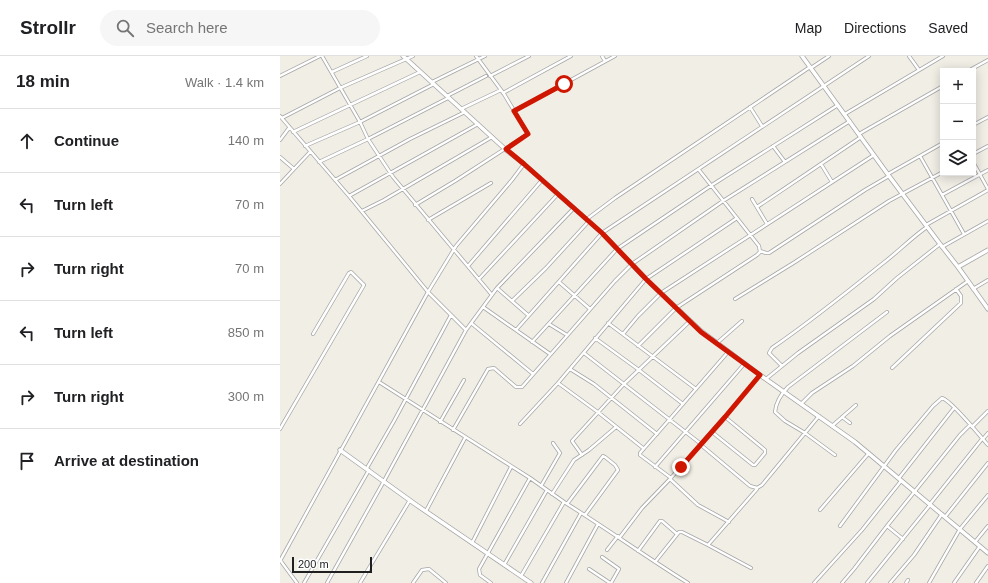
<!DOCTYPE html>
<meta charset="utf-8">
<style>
:root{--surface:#fff;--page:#f6f6f6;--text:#202124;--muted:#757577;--line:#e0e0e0}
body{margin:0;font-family:Helvetica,sans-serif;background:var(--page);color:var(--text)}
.controls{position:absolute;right:12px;top:12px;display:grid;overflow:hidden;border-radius:0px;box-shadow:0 2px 10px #0003}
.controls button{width:36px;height:36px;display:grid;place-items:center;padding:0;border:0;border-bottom:1px solid var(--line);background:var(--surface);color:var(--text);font:20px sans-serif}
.scale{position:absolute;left:12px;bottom:10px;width:80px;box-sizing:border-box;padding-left:4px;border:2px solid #1f1f1f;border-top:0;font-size:11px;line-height:14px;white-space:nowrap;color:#1f1f1f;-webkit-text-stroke:3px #fff;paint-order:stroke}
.stop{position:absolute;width:12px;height:12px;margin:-9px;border:3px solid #ce1600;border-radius:50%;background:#fff}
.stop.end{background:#ce1600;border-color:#fff;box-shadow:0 1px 4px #0008}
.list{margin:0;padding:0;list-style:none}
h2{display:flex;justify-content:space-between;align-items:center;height:52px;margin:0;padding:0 16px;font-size:17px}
h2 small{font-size:13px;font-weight:400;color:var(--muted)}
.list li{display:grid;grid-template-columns:26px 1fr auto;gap:12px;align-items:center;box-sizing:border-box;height:64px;padding:0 16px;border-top:1px solid var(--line)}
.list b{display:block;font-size:15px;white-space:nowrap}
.list em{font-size:13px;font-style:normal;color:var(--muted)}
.icon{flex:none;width:22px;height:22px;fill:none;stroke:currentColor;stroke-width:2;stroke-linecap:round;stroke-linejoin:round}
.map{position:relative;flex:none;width:708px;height:527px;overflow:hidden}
header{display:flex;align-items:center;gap:24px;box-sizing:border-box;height:56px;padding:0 20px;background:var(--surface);border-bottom:1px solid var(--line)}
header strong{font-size:19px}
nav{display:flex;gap:22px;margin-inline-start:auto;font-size:14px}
.search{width:280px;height:36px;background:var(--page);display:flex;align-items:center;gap:10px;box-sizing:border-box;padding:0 14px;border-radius:22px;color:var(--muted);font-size:15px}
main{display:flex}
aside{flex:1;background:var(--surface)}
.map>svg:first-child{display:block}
</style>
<header>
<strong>Strollr</strong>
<div class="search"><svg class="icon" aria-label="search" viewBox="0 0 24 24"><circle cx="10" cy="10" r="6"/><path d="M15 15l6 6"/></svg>Search here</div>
<nav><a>Map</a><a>Directions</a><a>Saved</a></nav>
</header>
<main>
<aside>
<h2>18 min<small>Walk · 1.4 km</small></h2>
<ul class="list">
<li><svg class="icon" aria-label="ahead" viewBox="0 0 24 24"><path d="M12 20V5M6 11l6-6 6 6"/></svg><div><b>Continue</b></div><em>140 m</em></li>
<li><svg class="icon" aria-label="left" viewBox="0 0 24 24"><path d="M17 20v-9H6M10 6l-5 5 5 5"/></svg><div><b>Turn left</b></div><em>70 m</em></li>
<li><svg class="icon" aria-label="right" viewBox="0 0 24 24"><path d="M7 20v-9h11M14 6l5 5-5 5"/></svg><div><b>Turn right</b></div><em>70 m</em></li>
<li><svg class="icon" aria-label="left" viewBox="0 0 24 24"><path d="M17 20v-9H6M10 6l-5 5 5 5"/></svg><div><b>Turn left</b></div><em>850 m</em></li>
<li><svg class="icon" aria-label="right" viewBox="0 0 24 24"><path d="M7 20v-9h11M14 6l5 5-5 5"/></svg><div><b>Turn right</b></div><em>300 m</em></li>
<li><svg class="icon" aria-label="arrive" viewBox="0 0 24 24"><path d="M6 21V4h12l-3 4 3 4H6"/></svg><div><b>Arrive at destination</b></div></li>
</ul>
</aside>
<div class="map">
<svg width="708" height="527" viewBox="0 0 708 527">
<rect width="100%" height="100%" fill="#f0eee5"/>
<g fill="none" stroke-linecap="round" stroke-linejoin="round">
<g stroke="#a6a6a6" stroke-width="4">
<path id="minor" d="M42,0L80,66L88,83L113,121L212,239
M322,0L325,5
M629,0L639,14
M531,12L549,0
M688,15L708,4
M52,16L87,0
M0,20L40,0
M210,20L249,0
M152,26L205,0
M223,37L291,0
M167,40L206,20
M470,51L482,70
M181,53L221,34
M234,55L335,0
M565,58L663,0
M0,60L69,140L148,236L186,274
M2,62L60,32L133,0
M693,69L708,61
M13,76L140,16
M579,78L663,30
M0,84L9,72
M25,90L80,66L154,28
M493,90L505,106
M693,98L708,90
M640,100L684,178
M0,101L14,113
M39,106L88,83L168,42
M693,106L708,133
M541,108L552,126
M608,118L663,87
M55,124L130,83L185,56
M0,128L30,96
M662,139L708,114
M69,140L198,68
M472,143L487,168
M135,149L175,125L248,78L224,38L196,0
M477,151L581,81
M82,155L104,144L212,81
M307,163L335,142L530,11
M148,164L211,127
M646,169L708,134
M662,191L708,165
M480,195L486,197H489L585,134L609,120
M188,210L262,124
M199,223L278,138
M279,226L310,253
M217,232L248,259
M693,233L708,224
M455,243L515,206L609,145L663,116
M232,245L266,212L309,165
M203,251L270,298
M191,267L253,318
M328,267L416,333
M269,268L287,279
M236,274L322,177L589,0
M343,278L358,260L381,237L594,99
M315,282L359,314L403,348
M252,286L337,193L432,129L558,49
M437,287L462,265
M358,290L396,252L477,199L480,196L479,190L419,114
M304,297L421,388
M502,310L489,297L492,292C530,266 566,237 602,208C618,196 631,182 647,171
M612,312L681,247V240L676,233
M290,313L314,328L377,378
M486,323L518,297L594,243L617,222L660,188
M99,326L250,422L284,446L241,520
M278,327L319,357L363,392
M521,348L532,337L573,310L610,280L688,225
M562,361L570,367
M160,366L184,324
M240,368L278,327L366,223L457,162
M552,370L576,349
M692,371L708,355
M0,373L84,229L71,216L69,217L33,278
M173,374L208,313L214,312L236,331H242L335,225L352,208L443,145L570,65
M432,376L473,409H475L485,397V394L445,361
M703,383L708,377
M421,389L470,430L477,432L482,429L539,360
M302,399L292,385L344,328L410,265
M555,399L525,377L505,365L495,356C496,346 501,338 508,331L607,256
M375,411L465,307
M87,412L114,365L171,259
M391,422L360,399V397L389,364L448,296
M619,422L674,352
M390,423L418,449L449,466
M261,430L280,397L273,387
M272,438L294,404L309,394L336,371
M284,446C326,472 366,501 408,527
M287,448L323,400L325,401L335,409L338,414L305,459
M650,448L702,383
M540,454L589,397
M146,455L185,382
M665,461L708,407
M560,470L616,394L653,350L662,342C671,344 700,380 708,389
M607,470L623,483
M340,481L362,452L390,423L445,361L480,319
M695,486L708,470
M192,487L231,411
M428,489L471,512
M327,494L338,480
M358,495L380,465H382L397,478
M322,501L339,513L331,527
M0,504L17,527
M0,505L148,236L176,190L232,124L244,108
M375,506L399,476H402L428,489L477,433
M224,509L267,434
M309,513L330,527
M24,527L89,414
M47,527L104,425L186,274L217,232L294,152
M80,527L130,444
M133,527L142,514L149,513L166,527
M211,527L200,519L199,513L250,422
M262,527L301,457
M286,527L318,468
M534,527L582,474L621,425
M562,527L574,513L607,470L680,379L690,369
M587,527L650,449
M610,527L634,499L662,458
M626,527L628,524
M649,527L680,473L708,439
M674,527L700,490
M696,527L708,510"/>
</g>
<g stroke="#a6a6a6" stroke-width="5">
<path id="tertiary" d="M123,0L225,93L244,108L322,177L366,223L421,275L480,319L575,386L708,497
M522,0L609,120L660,188L678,211L708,253
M678,211L708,194
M60,394L135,448L251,527"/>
</g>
<use href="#minor" stroke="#fff" stroke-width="2.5"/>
<use href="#tertiary" stroke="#fff" stroke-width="3.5"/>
</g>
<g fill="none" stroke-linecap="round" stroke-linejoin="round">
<path stroke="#ce1600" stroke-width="5" d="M284,28L234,55L248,78L226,93L244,108L322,177L366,223L421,276L480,319L445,361L401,411"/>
</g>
</svg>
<div class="controls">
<button>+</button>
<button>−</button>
<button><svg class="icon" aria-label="layers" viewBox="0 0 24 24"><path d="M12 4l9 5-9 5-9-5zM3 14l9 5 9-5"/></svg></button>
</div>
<div class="scale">200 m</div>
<div class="stop" style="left:284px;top:28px"></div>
<div class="stop end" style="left:401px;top:411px"></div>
</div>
</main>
